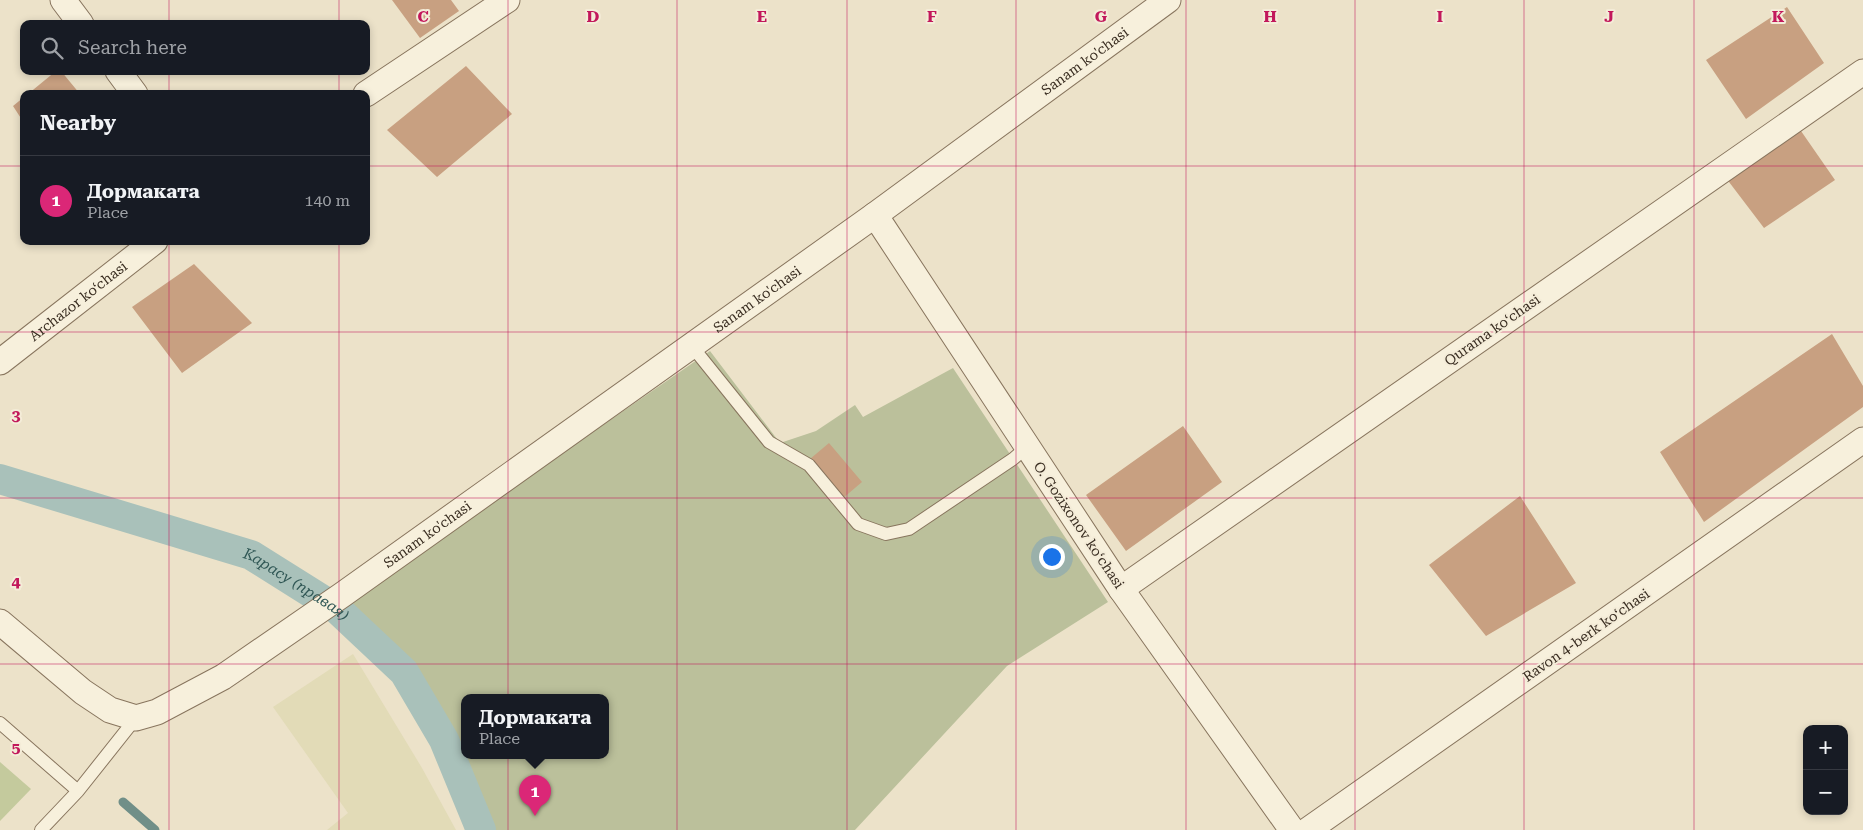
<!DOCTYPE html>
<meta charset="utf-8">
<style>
:root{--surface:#171b24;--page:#242831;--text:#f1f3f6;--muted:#9ea1a6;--line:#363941;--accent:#db2777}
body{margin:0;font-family:"Roboto Serif",serif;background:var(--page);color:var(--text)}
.controls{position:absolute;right:15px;bottom:15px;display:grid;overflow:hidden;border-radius:10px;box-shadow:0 2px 8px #0003}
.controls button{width:45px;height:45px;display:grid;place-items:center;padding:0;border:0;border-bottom:1px solid var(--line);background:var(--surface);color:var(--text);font:25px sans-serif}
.you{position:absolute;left:1051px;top:556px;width:18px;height:18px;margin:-12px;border:4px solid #fff;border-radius:50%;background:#1a73e8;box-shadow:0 0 0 8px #1a73e833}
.badge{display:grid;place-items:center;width:32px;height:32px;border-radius:50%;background:var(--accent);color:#fff;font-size:16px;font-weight:700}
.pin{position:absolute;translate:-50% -41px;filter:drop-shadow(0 1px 2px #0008)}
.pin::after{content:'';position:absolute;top:26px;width:18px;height:15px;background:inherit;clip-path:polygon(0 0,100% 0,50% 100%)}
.popup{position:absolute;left:461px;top:694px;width:148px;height:65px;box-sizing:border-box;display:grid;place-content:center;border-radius:10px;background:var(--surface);filter:drop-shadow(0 1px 4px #0005);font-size:16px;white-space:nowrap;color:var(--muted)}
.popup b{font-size:19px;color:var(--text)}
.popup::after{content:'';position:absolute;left:50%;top:100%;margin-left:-10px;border:10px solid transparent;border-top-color:var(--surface)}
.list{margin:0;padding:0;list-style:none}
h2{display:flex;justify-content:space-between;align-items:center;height:65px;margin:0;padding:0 20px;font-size:21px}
h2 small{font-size:16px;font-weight:400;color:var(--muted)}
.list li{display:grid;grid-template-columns:32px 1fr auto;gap:15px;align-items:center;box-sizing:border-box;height:90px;padding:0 20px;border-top:1px solid var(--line)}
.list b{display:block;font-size:19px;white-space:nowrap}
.list p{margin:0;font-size:16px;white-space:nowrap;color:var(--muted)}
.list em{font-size:16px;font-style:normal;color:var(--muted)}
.icon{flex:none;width:28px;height:28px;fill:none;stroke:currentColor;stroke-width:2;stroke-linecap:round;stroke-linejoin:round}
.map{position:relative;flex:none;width:1863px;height:830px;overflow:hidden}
.search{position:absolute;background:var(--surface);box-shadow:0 2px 8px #0003;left:20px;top:20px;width:350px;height:55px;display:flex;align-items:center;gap:12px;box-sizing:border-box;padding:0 18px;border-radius:10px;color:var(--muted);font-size:19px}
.panel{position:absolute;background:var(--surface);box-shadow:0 2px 8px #0003;left:20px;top:90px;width:350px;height:155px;border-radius:10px}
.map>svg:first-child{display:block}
</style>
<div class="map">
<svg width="1863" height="830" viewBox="0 0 1863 830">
<rect width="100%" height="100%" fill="#ece2c9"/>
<path fill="#e2dbb7" d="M353,654L422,768L456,830H327L348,813L273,707Z"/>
<path fill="#c4ca9d" d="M0,762L31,789L0,821Z"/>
<path fill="#bbc09b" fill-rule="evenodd" d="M710,351L780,443L816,431L855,405L863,417L953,368L1108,602L1007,666L855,830H481L444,740L404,672L337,609ZM465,697H605V755H465Z"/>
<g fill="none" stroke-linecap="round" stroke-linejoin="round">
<path stroke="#708f88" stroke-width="9" d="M123,802L155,830"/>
<path stroke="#a9c1ba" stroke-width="30" id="s1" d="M0,479L251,555L337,609L404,672L444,740L481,830"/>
</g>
<path fill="#c8a081" d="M392,0H451L459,11L420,38Z
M1787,7L1824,63L1746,119L1706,60Z
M466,66L512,114L437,177L387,130Z
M56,71H61L80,94H28Z
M24,97V123L13,106Z
M1801,131L1835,180L1764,228L1726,178Z
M194,264L252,323L182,373L132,307Z
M1832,334L1863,386V407L1704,522L1660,452Z
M1183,426L1222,482L1126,551L1086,495Z
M829,443L862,482L842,499L810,459Z
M1520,496L1576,583L1486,636L1429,565Z"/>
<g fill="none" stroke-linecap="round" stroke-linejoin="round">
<g stroke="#88755e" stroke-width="14">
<path id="lane" d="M691,345L769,442L809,465L858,524L886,534L909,529L1013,459L1027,447
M0,723L78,791
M41,830L78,791L136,718"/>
</g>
<g stroke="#88755e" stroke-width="27">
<g id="street">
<path d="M63,0L81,24"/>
<path d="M118,71L135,94"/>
<path d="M366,94L507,0"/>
<path d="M875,215L1121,589L1292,830"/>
<path id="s2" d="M0,362L155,241"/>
<path d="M1121,589L1863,72"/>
<path id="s3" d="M0,622L83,692L110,710L136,718L157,712L223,677L342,595L875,215L1168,0"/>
<path d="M1308,830L1863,440"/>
</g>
</g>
<use href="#lane" stroke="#f7f0dc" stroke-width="12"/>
<use href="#street" stroke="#f7f0dc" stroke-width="25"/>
</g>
<path fill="none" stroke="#c2185b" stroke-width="1" stroke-opacity="0.55" d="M169,0V24M339,0V24M508,0V830M677,0V830M847,0V830M1016,0V830M1186,0V830M1355,0V830M1524,0V830M1694,0V830M169,71V94M339,71V94M0,166H24M366,166H1863M169,241V830M339,241V830M0,332H1863M0,498H1863M0,664H1863"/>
<g text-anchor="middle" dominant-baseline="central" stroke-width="4" stroke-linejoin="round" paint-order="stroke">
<g font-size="14" fill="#392d21" stroke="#f4ecd8">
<text stroke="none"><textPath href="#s3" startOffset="1324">Sanam ko'chasi</textPath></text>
<text stroke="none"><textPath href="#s3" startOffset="919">Sanam ko'chasi</textPath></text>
<text stroke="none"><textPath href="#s2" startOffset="99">Archazor ko‘chasi</textPath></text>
<text transform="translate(1492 330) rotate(-35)">Qurama koʻchasi</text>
<text transform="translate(1079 525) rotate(56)">O. Gozixonov koʻchasi</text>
<text stroke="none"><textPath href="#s3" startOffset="514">Sanam ko'chasi</textPath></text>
<text transform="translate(1586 635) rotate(-35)">Ravon 4-berk koʻchasi</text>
</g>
<g font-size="15" font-style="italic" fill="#315856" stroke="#f4ecd8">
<text stroke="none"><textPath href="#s1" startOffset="316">Карасу (правая)</textPath></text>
</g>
</g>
<g font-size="16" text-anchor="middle" font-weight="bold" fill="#c2185b" stroke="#f4ecd8" stroke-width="4" stroke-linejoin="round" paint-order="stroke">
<text x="423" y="22">C</text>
<text x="593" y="22">D</text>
<text x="762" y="22">E</text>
<text x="932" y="22">F</text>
<text x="1101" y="22">G</text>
<text x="1270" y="22">H</text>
<text x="1440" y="22">I</text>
<text x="1609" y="22">J</text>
<text x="1778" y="22">K</text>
<text x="16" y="421">3</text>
<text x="16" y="587">4</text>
<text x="16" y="753">5</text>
</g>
</svg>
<div class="controls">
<button>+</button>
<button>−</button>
</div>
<div class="you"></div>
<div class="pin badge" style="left:535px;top:816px">1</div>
<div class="popup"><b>Дормаката</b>Place</div>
<div class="search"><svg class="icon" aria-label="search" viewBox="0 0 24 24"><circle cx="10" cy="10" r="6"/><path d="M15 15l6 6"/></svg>Search here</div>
<section class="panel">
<h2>Nearby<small></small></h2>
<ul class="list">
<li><span class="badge">1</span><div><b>Дормаката</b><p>Place</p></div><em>140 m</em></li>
</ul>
</section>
</div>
